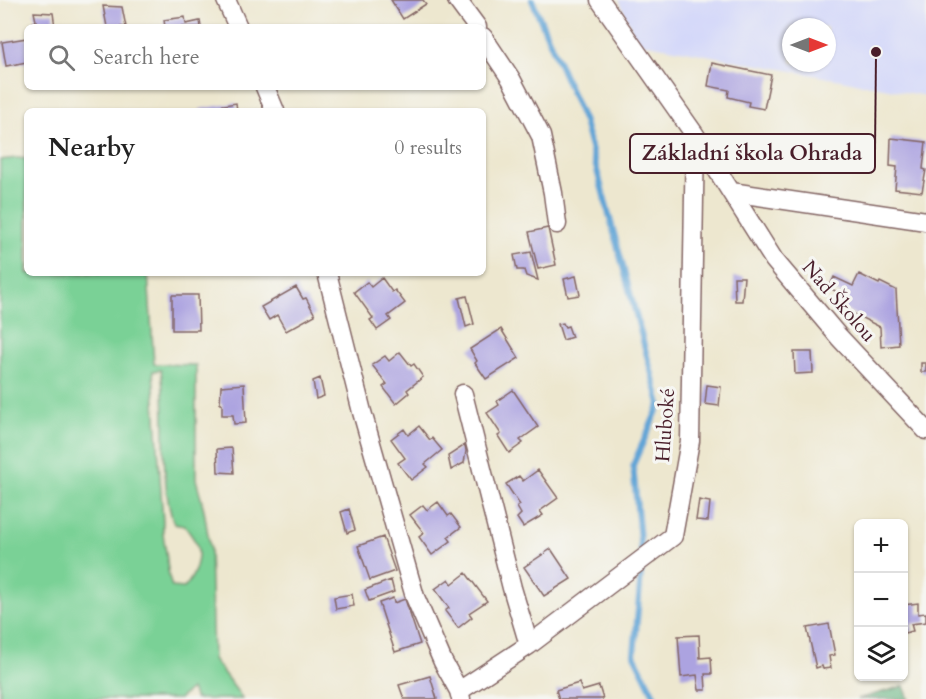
<!DOCTYPE html>
<meta charset="utf-8">
<style>
:root{--surface:#fff;--page:#f6f6f6;--text:#222;--muted:#767676;--line:#e0e0e0}
body{margin:0;font-family:Cardo,serif;background:var(--page);color:var(--text)}
.controls{position:absolute;right:18px;bottom:18px;display:grid;overflow:hidden;border-radius:9px;box-shadow:0 2px 4px #0004}
.controls button{width:54px;height:54px;display:grid;place-items:center;padding:0;border:0;border-bottom:2px solid var(--line);background:var(--surface);color:var(--text);font:30px sans-serif}
.compass{position:absolute;left:782px;top:18px;width:54px;height:54px;border-radius:50%;background:var(--surface);box-shadow:0 2px 4px #0004;rotate:90deg}
.list{margin:0;padding:0;list-style:none}
h2{display:flex;justify-content:space-between;align-items:center;height:78px;margin:0;padding:0 24px;font-size:26px}
h2 small{font-size:20px;font-weight:400;color:var(--muted)}
.icon{flex:none;width:33px;height:33px;fill:none;stroke:currentColor;stroke-width:2;stroke-linecap:round;stroke-linejoin:round}
.map{position:relative;flex:none;width:926px;height:699px;overflow:hidden}
.search{position:absolute;background:var(--surface);box-shadow:0 2px 4px #0004;left:24px;top:24px;width:462px;height:66px;display:flex;align-items:center;gap:15px;box-sizing:border-box;padding:0 21px;border-radius:9px;color:var(--muted);font-size:22px}
.panel{position:absolute;background:var(--surface);box-shadow:0 2px 4px #0004;left:24px;top:108px;width:462px;height:168px;border-radius:9px}
.map>svg:first-child{display:block}
</style>
<div class="map">
<svg width="926" height="699" viewBox="0 0 926 699">
<rect width="100%" height="100%" fill="#f6f6f2"/>
<filter id="ink" filterUnits="userSpaceOnUse"><feTurbulence type="fractalNoise" baseFrequency=".0167" numOctaves="2"/><feDisplacementMap in="SourceGraphic" scale="12" xChannelSelector="R" yChannelSelector="G"/><feConvolveMatrix kernelMatrix="1 2 1 2 8 2 1 2 1" color-interpolation-filters="sRGB"/></filter>
<filter id="wash" filterUnits="userSpaceOnUse"><feTurbulence type="fractalNoise" baseFrequency=".008" numOctaves="4" result="noise"/><feDisplacementMap in="SourceGraphic" scale="24" xChannelSelector="R" yChannelSelector="G"/><feGaussianBlur stdDeviation="1.35" result="paint"/><feColorMatrix in="noise" values="0 0 0 0 0 0 0 0 0 0 0 0 0 0 0 0 0 1.4 0 .05"/><feComposite in="paint" operator="in"/></filter>
<g filter="url(#wash)">
<rect width="100%" height="100%" fill="#ede7cf"/>
<path fill="#d4d8f9" fill-rule="evenodd" d="M619,0H926V96L637,42ZM791,27H827V63H791Z"/>
<path fill="#7ad196" stroke="#627860" stroke-width="1.5" fill-rule="evenodd" d="M17,158L27,159V273H148L154,364L196,365V479L204,510L210,548L213,659L243,699H195L191,689L179,699H0V160ZM161,370C168,418 158,479 174,524L185,526C188,531 193,537 196,543C202,557 194,578 184,588L172,587C167,574 168,565 166,552C164,541 162,533 163,522L153,371Z"/>
<path fill="#63b37f" stroke="#566955" stroke-width="1.5" d="M904,686L909,699H858Z"/>
<g fill="none" stroke-linecap="round" stroke-linejoin="round">
<path stroke="#61a4d6" stroke-width="6" d="M532,0L584,122L660,404L633,465L642,562L634,655L656,699"/>
</g>
<g id="blocks">
<path fill="#aca3e0" d="M391,0H423L426,4L403,19Z
M103,6L122,7L126,27H107Z
M34,12L53,13L55,27H33V22L36,21Z
M185,17L186,24L200,21L201,27H165L164,20Z
M27,38V62L6,66L2,42Z
M712,63L771,75L764,109L748,106L749,102L728,97L729,90L708,86Z
M236,103L237,111H200V109Z
M891,138L926,142L923,169L926,170L922,192L895,189L897,167L890,166Z
M548,228L556,265L538,269L529,232Z
M531,252L538,280L526,276L524,270H517L514,255Z
M859,274L879,284L880,282L896,290L899,345L881,347L880,327L840,307L846,296L829,288L834,277L853,286Z
M576,276L580,295L568,297L564,279Z
M734,277H744L742,301H735Z
M382,278L392,292L395,290L405,303L388,316L391,320L377,330L370,320L373,318L354,292L367,282L371,287Z
M296,287L303,299L306,298L315,315L286,331L277,315L269,320L261,307Z
M172,295H198L199,330H172Z
M467,296L474,324L466,327L459,298Z
M563,323L565,327L568,326L572,337L563,340L558,324Z
M501,329L519,358L486,379L475,363L477,361L470,349Z
M400,352L411,366L414,364L423,377L407,390L409,393L396,404L383,387L387,384L372,365L385,356L389,361Z
M794,352H812L813,373L795,374Z
M921,363H926V372H921Z
M320,378L324,396L316,399L313,381Z
M244,384L246,423L234,424L233,415H222V404H220L221,386Z
M707,385L721,387L719,406L705,404Z
M513,390L538,427L520,440L523,443L509,453L498,436L501,434L487,413L499,405L497,401Z
M419,426L430,440L432,438L442,450L425,464L428,467L411,480L398,463L405,458L391,439L404,429L408,435Z
M465,445L466,451L464,463L451,470L448,456Z
M232,448L234,473L218,472L217,449Z
M538,470L558,498L540,511L543,515L523,527L517,518L521,514L517,507L520,505L506,484L519,476L523,481Z
M699,500L710,502L708,521L696,520Z
M438,502L448,516L451,514L461,527L448,537L451,541L432,555L419,537L424,533L410,515L423,505L427,510Z
M349,509L355,530L347,533L341,512Z
M383,537L395,571L370,580L358,546Z
M551,549L571,579L544,596L524,567Z
M466,573L487,601L469,613L472,617L458,628L445,611L449,608L435,589L449,579L452,584Z
M391,580L394,592L369,601L365,590Z
M352,594L354,606L336,609L334,597Z
M393,598L394,603L405,599L420,644L395,652L379,603Z
M918,603V614L926,613V622L911,624L913,631L904,633V605Z
M829,624L835,655L829,656L831,668L823,669L822,666L816,668L807,628Z
M699,635L700,658L711,657L712,674H705L706,690H699L697,675L681,677L678,636Z
M430,676L437,699H404L399,685Z
M579,683L582,691L599,686L603,699H559L556,690Z"/>
</g>
</g>
<g filter="url(#ink)">
<use href="#blocks" fill-opacity="0" stroke="#836564" stroke-width="1.5"/>
<g fill="none" stroke-linecap="round" stroke-linejoin="round">
<g stroke="#836564" stroke-width="21">
<path id="minor" d="M226,0L238,27
M457,0L477,27
M600,0L695,135L774,260L839,337L926,430
M483,37L511,79L541,136L553,193L557,224
M265,87L275,111
M731,192L926,221
M327,273L362,412L415,597L443,662L459,691L461,699
M463,394L512,588L529,645
M459,691L529,645L673,536L690,441L695,135"/>
</g>
<use href="#minor" stroke="#fff" stroke-width="18"/>
</g>
</g>
<g text-anchor="middle" dominant-baseline="central" stroke-width="6" stroke-linejoin="round" paint-order="stroke">
<g font-size="20" fill="#4a1f2b" stroke="#f6f6f2">
<text transform="translate(839 301) rotate(49)">Nad Školou</text>
<text transform="translate(665 425) rotate(-86)">Hluboké</text>
</g>
</g>
<path fill="none" stroke="#4a1f2b" stroke-width="2" d="M876 52L875 153"/>
<circle fill="#4a1f2b" stroke="#f6f6f2" stroke-width="2" cx="876" cy="52" r="6"/>
<rect fill="#f6f6f2" stroke="#4a1f2b" stroke-width="2" x="630" y="134" width="245" height="39" rx="6"/>
<g font-size="21" text-anchor="middle" font-weight="bold" fill="#4a1f2b">
<text x="752" y="160">Základní škola Ohrada</text>
</g>
</svg>
<div class="controls">
<button>+</button>
<button>−</button>
<button><svg class="icon" aria-label="layers" viewBox="0 0 24 24"><path d="M12 4l9 5-9 5-9-5zM3 14l9 5 9-5"/></svg></button>
</div>
<svg class="compass" viewBox="-18 -18 36 36"><path d="M0-13l5 13h-10z" fill="#e53935"/><path d="M0 13l5-13h-10z" fill="#767676"/></svg>
<div class="search"><svg class="icon" aria-label="search" viewBox="0 0 24 24"><circle cx="10" cy="10" r="6"/><path d="M15 15l6 6"/></svg>Search here</div>
<section class="panel">
<h2>Nearby<small>0 results</small></h2>
<ul class="list">
</ul>
</section>
</div>
